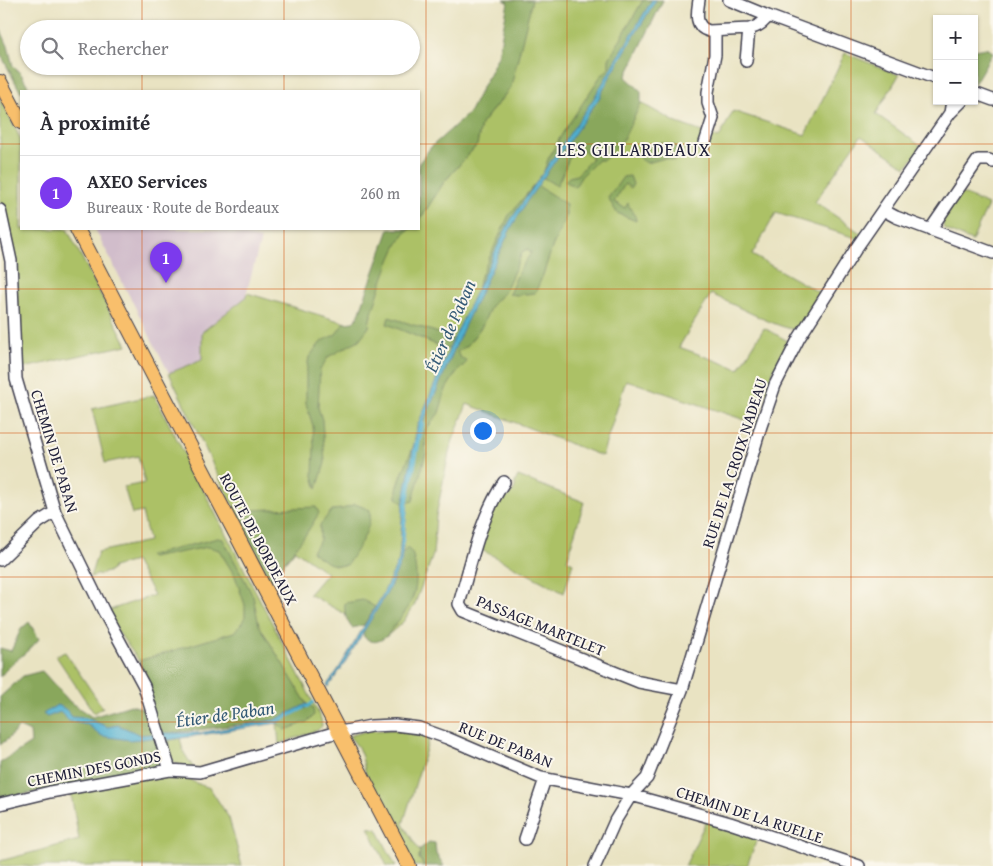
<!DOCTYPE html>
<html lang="fr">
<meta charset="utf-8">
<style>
:root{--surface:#fff;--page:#f7f7f7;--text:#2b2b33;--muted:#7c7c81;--line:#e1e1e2;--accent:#7c3aed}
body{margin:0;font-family:"Gentium Book Plus",serif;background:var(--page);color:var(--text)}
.controls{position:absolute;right:15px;top:15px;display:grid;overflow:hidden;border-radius:0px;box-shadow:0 1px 4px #0004}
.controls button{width:45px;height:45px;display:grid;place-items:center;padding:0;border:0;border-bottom:1px solid var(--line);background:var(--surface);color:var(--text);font:25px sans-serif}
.you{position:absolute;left:482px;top:430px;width:18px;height:18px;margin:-12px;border:4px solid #fff;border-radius:50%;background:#1a73e8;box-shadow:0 0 0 8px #1a73e833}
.badge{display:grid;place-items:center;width:32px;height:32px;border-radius:50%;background:var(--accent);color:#fff;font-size:16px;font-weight:700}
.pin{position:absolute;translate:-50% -41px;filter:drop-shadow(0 1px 2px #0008)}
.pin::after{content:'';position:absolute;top:26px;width:18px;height:15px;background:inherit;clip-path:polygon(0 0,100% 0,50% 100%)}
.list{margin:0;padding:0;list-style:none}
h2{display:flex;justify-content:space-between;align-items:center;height:65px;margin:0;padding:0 20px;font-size:21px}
h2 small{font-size:16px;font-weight:400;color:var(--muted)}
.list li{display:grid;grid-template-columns:32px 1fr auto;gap:15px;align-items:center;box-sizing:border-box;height:75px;padding:0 20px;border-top:1px solid var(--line)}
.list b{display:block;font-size:19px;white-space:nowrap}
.list p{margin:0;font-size:16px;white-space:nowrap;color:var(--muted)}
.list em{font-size:16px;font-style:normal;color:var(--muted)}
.icon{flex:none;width:28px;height:28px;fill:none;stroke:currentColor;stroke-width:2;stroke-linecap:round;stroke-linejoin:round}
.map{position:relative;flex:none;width:993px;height:866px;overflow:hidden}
.search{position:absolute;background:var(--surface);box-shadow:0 1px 4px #0004;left:20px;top:20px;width:400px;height:55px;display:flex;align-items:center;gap:12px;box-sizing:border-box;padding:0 18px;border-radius:28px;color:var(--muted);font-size:19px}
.panel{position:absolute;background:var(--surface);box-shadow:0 1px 4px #0004;left:20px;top:90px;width:400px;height:140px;border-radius:0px}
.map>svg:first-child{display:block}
</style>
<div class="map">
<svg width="993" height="866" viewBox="0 0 993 866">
<rect width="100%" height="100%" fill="#fbf7ec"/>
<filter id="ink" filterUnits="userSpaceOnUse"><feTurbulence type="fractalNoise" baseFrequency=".02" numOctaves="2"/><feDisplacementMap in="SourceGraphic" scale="10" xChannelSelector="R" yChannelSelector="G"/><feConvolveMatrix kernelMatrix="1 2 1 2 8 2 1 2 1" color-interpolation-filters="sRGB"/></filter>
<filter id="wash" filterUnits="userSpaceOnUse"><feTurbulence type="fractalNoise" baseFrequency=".0096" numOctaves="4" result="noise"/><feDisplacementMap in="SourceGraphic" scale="20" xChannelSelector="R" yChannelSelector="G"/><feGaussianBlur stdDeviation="1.12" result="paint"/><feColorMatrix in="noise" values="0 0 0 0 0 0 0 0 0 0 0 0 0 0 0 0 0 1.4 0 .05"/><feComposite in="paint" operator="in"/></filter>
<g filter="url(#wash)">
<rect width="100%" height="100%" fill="#e9e3c2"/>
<path fill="#d1bdcb" d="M95,229H207L261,239L245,298L202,332V360L169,373Z"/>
<path fill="#acc166" stroke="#677250" d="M525,0H652L594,98L538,181L663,0L619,91L677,123L719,138L733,111L805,135L845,53L899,75L876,114L922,147L906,167L861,136L815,202L862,234L859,239L776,213L752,255L822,294L799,330C780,330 731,303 711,294L679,347L739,369L764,328L790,342L773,371L757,424L626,380L602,456L467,404L450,448L436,516L433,555L414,606L403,622L386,637L366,626L387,593L401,562L407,508L422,425L537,184H535L510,221L452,343L417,427L403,507L399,560L381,598L364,625L309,594L327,573L295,550L269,582L169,373L202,360V332L245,298L247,293L359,327C366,312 397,236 407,230C411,228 415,229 419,229V221L444,182L477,145L481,124L511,87Z
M0,98L21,140V229H67L127,345L15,370L11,261L0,210Z
M959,192L988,205L972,241L944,229C939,216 952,203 959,192Z
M154,395L313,702L321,719L322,726L318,730L279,744L277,723L308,706L259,625L139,661L104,612L154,595L135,561L113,567L111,571L90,577L98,552L149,541L142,512L132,514L124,487L145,483L138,456L105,463L92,409Z
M518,476L584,502L567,560L573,563L564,593L478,548L494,506L513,492L515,487V482Z
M65,652L103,708L94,713L56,656Z
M404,729L430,736L403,824L420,852L419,858L424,866H414L366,775L362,757L358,747L349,736L366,731Z
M180,738L183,751L194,769C182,767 173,764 165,753L170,740Z
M174,772L196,783L210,788L229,818L242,866H0V861L79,840L70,788Z
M707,819L758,837L747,866H685Z
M368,827L377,829L396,866H387Z"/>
<path fill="#89a75b" stroke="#56644b" d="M504,0H532L511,87L481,124L477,145L444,182L419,221V163L431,147L469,113L498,56L508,2Z
M643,0H663L626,77L641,91V103L623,140L604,160H598L581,177L575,187L565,181L569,177L577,175L592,158L579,146L573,149L557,186L542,177L548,159L562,134L600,77L609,68V59Z
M0,28L8,46L13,66L21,74L31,91H21V93L0,53Z
M986,48L993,52L974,84V50Z
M663,143L676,146L680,152L679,157L674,161L665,158L647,163L640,159L638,152L649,144Z
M630,176L633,184L631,188L625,184L614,202L625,208L628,203C630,210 636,214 636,221L617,213L608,198L623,177Z
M535,184L566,204V217L553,245L543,275L535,293L517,295L509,294L519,271L531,253L528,249L523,251L505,291L491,306L482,326L467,346L457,352L460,357L467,362L456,373L446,389L439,413L425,431L426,453L413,501L404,504L397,498V489L402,474L477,291L479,280L509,215Z
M389,229H410C393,238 377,300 370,319L369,327L359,340L328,357L320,370L318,407L322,420L325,463L317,489L313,476L314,447L313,426L306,404V374L309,357L321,342L336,334L344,323L353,322L358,317Z
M389,317L442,334L454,340L449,349L444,348L387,324Z
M355,504L370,510C372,530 357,548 347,565C333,568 321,560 312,551L320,540V525L332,510L343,509Z
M316,507L319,513L306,534L269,582L237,515L251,510Z
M218,538L223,539L253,596L259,625L307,704L275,720L173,733L160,769L0,799V763L31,743L30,732L19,727L9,738L0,745V697L23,676L42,671L70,702L92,717L131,705L144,709L143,672L139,661L234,632L245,619V605L235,576L219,550L208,547L151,558L148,556Z
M407,548C413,552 414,558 415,565C419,591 412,605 395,625C390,631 386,639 378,641C373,643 368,640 364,637L363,632L391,585L402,554Z
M363,600L375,607L364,625L352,628C346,620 344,613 345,603Z
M29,622L39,639C27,654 12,661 0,677V648L11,651L21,629Z
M309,706L313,709L314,715L307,722L285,730L277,723Z
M429,842L435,843L436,853L444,866H424L419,858L420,849Z"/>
<path fill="#50afcf" stroke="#396885" d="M652,0H656L612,73L598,100L527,201L511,228L463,329L422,425L409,494L401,562L387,593L341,669L328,687L327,685L338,670L381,598L399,560L403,507L417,427L453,340L502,237L510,221L594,98Z
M307,704L309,706L277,723L162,741L161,737L130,740L102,736L88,725L69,721L60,712L47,717L43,714L57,705C64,707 68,711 72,717L86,718L108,727L118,725L141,735L161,733H199L275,720Z"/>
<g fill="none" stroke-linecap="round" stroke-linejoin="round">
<path stroke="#50afcf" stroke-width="2.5" d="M402,545L407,503L423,423
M307,707L313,702
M283,719L303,709"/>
</g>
</g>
<g filter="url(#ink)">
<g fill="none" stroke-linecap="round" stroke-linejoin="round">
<g stroke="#403f4f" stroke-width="14">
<path id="minor" d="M699,0C697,13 694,27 709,31L749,29C757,27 764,23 768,16
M729,0L768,16L937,79
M746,61L749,29
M974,93L993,100
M952,101L950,113L962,101
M705,143L713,118L708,103V92L715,55V31
M0,210L11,261L16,379L55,512L104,612L144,686L170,770
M883,210L896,217L993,253
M930,230L978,160H989L993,162
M504,482C480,518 471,563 459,604L463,611L639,682L682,690
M0,560L39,522L55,512
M0,804L50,792L170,770L200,772L330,734L371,726L395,725L419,728L447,738L541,778L631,795L660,803L730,823L859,866
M525,839L545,779
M595,866L615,821L631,795L647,778L682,690L761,426L775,385L799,338L857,247L950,113"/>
</g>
<g stroke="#403f4f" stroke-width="16">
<path id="major" d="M0,82L21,122
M77,229L409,866"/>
</g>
<use href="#minor" stroke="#fff" stroke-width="11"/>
<use href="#major" stroke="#f8bf6c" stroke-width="14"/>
</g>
</g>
<path fill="none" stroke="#d45411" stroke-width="1" stroke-opacity="0.55" d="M142,0V29M284,0V29M426,0V866M567,0V866M709,0V866M851,0V866M142,66V91M284,66V91M0,144H21M419,144H993M142,229V866M284,229V866M0,289H993M0,433H993M0,577H993M0,722H993"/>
<g text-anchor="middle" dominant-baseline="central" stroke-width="4" stroke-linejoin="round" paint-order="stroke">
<g font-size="16" fill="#22223b" stroke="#fbf7ec">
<text transform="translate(55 451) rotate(73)">CHEMIN DE PABAN</text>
<text transform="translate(734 463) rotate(-72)">RUE DE LA CROIX NADEAU</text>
<text transform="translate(259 539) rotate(62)">ROUTE DE BORDEAUX</text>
<text transform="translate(541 625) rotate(22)">PASSAGE MARTELET</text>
<text transform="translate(506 744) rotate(22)">RUE DE PABAN</text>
<text transform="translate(94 768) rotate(-11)">CHEMIN DES GONDS</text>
<text transform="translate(750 814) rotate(18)">CHEMIN DE LA RUELLE</text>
</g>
<g font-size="18" letter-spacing="1" fill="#22223b" stroke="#fbf7ec">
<text x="634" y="149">LES GILLARDEAUX</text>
</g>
<g font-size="18" font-style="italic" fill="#345a76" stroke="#fbf7ec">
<text transform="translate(450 326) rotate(-66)">Étier de Paban</text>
<text transform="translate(225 714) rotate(-8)">Étier de Paban</text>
</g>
</g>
</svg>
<div class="controls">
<button>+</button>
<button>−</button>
</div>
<div class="you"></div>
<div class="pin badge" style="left:166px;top:283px">1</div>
<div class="search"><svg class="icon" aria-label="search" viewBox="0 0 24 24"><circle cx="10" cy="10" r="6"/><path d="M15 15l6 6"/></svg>Rechercher</div>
<section class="panel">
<h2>À proximité<small></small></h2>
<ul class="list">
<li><span class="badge">1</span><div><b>AXEO Services</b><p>Bureaux · Route de Bordeaux</p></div><em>260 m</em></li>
</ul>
</section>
</div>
